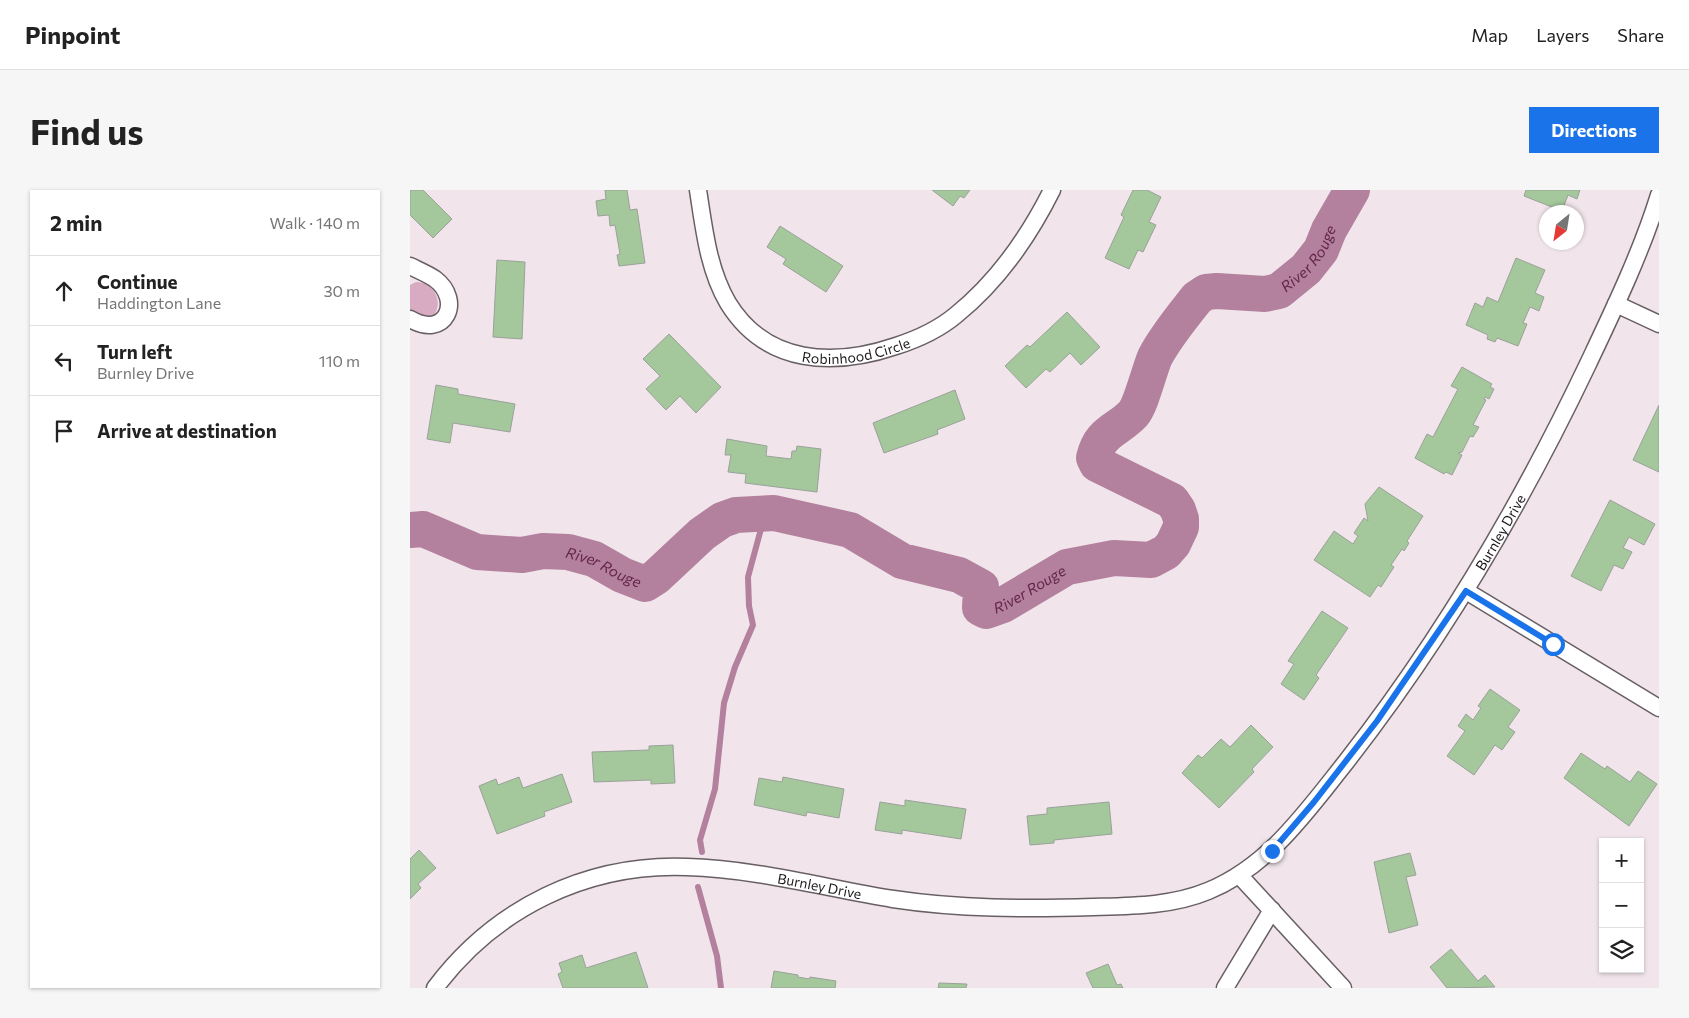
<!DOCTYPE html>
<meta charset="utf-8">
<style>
:root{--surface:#fff;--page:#f6f6f6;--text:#222;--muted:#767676;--line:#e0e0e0;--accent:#1a73e8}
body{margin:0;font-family:Commissioner,sans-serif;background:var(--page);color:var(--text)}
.controls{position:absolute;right:15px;bottom:15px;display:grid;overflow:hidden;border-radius:0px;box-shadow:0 1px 4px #0004}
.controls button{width:45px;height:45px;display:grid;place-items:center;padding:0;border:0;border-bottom:1px solid var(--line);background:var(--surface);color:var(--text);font:25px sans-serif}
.compass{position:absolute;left:1129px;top:15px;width:45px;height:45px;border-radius:50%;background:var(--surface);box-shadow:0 1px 4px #0004;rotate:210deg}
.stop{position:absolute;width:15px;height:15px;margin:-11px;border:4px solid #1a73e8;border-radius:50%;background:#fff}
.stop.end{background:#1a73e8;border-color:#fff;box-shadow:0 1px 5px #0008}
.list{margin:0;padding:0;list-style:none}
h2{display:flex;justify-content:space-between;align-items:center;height:65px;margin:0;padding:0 20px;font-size:21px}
h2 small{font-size:16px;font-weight:400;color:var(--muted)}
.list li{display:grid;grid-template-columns:32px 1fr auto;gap:15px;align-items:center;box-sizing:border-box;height:70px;padding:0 20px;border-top:1px solid var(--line)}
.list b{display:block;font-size:19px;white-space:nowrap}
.list p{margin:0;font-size:16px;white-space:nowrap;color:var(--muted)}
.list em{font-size:16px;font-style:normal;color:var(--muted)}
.icon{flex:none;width:28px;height:28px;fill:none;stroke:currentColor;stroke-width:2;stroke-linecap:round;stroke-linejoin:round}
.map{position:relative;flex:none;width:1249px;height:798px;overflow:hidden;border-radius:0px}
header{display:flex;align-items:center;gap:30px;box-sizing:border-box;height:70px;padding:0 25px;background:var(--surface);border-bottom:1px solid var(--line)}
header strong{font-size:24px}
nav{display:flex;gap:28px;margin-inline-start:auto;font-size:18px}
.intro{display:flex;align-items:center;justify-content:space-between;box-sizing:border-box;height:120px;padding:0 30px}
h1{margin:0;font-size:35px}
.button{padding:12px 22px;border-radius:0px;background:var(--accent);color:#fff;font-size:18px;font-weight:700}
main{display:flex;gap:30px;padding:0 30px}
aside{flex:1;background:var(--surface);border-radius:0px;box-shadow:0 1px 4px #0004}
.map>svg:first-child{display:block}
</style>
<header>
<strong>Pinpoint</strong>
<nav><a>Map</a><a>Layers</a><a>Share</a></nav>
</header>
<div class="intro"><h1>Find us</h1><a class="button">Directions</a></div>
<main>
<aside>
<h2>2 min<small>Walk · 140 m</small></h2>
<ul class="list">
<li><svg class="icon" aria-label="ahead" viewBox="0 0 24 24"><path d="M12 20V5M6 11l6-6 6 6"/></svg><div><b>Continue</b><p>Haddington Lane</p></div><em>30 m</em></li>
<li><svg class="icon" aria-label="left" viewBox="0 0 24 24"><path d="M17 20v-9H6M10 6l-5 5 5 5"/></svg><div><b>Turn left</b><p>Burnley Drive</p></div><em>110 m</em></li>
<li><svg class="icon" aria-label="arrive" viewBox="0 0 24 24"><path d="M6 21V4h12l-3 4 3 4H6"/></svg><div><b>Arrive at destination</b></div></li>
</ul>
</aside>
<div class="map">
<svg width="1249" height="798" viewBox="0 0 1249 798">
<rect width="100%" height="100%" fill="#f1e5eb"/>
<path fill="#d8abc3" d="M6,92C23,92 34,111 24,125L15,129L0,120V95Z"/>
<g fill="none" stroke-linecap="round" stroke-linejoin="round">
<path stroke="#b3819d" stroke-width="6" d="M292,662L290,650L305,599L314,513L325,477L343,435L339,416L338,387L355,324
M288,697L307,766L311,798"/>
<path stroke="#b3819d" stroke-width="36" id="s1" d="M0,340L13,339L67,362L112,365L133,361L158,362L184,369L212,385L235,394L246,387L292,344L312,330L326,325L364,323L440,340L492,371L549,385L571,397L570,418L576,421L593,415L657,377L704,368L741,370L756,362L763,354L771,337V329L768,320L762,311L687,274L684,268C690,241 707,241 723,224C731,215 739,181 745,167C756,146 772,127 787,108L796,102L807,101L855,104L869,101L896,79L911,60L919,40L942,0"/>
</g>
<path fill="#a4c89c" stroke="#9aa199" d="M0,0H13L42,29L23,48L0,25Z
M195,0H217L220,20L227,19L235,73L209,76L207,65L210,64L205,35L200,36L199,25L188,26L186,11L196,9Z
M522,0H560L554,8L550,6L543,16Z
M723,0H737L751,7L739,32L746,35L733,62L728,60L719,79L695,68L714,27L711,25Z
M1116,0H1170L1167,9L1158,5L1152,21L1114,6Z
M370,36L433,76L416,102L373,74L376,69L357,57Z
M1106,68L1135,80L1125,103L1134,107L1129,121L1120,117L1113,133L1117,134L1108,156L1087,148L1085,152L1077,149L1078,145L1056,135L1065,113L1073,117L1077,107L1088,112Z
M87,70L115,72L112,149L83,147Z
M657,122L690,157L671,175L660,163L640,182L636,179L616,198L595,176L617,155L620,157Z
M259,144L311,197L286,223L270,206L256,220L236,199L250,186L233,169Z
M1052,177L1082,194L1080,197L1084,199L1079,209L1075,207L1074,209L1076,210L1063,235L1069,237L1063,247L1060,246L1052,262L1048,263L1052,265L1042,285L1036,282L1034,284L1005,268L1017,244L1023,247L1048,199L1041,196Z
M26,195L48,199V204L105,214L100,242L43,233L40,253L17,249Z
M545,200L555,229L527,240L528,244L474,263L463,233Z
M1249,215V282L1223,270Z
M317,249L357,256L356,266L381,269L382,261H386L387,256L411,259L407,302L335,293L336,284L318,282L321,265H315Z
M969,297L1013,326L997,351L999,353L994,361L992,359L981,375L984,377L971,397L968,395L960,407L904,370L924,341L943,354L948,346L944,343L954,328L958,331L955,314Z
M1200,310L1245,334L1234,355L1219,347L1213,358L1222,362L1213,379L1204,375L1191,401L1161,386Z
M912,421L938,438L906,485L909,488L894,510L871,494L884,474L878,471Z
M1080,499L1110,520L1098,537L1105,542L1092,560L1085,555L1064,585L1037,566L1055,541L1048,536L1056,524L1063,530L1071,518L1068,516Z
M841,535L863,557L842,579L844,582L809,618L772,583L788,565L792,568L811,549L820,557Z
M263,555L265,593L241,594V590L184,592L182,562L239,560V556Z
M1171,563L1195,579L1197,576L1220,592L1228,581L1247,594L1219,636L1154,588Z
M152,584L162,612L134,622L135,626L87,644L69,596L86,589L88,595L109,587L113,598Z
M373,587L434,599L429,628L397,622L396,626L344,615L349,588L372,592Z
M495,610L556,619L551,649L492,640V644L465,640L470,612L495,616Z
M699,612L702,644L644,650V653L620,655L617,626L637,624V618Z
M9,660L26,678L8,694L11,698L0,709V669Z
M1000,663L1006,685L996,687L1008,735L979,743L964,672Z
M1041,759L1068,791L1075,785L1085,797L1037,798L1020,777Z
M226,762L238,798H153L148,784L152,782L149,773L172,765L176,778Z
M698,774L707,795L711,794L713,798H683L676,783Z
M364,781L388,785V787L399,789L400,787L426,791L425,798H361Z
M529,793L557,794L556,798H528Z"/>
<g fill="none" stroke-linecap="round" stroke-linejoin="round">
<g stroke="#685f64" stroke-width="19">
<g id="street">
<path id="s2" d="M288,0C294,38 298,79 318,113C356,175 424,177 486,156C508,149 528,140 546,125C588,91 618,48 642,0"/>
<path d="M0,76C8,80 18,84 25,89C53,110 36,150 0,129"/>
<path d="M1206,114L1249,134"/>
<path d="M1056,401L1249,518"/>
<path d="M830,686L933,798"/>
<path id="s3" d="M25,798C85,718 177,673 277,677C347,679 415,698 483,709C549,719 617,719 683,717C721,716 762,716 798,701C859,676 896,622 936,572C1032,449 1111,315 1178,174C1204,119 1231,63 1249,5"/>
<path d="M815,798L862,720"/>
</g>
</g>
<use href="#street" stroke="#fff" stroke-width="16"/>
</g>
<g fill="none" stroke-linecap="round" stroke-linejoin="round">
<path stroke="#1a73e8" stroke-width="6" d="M862,661L904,612L967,531L1056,401L1143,454"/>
</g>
<g text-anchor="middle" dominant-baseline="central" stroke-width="4" stroke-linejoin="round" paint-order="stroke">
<g font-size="14" fill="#1d191b" stroke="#fef2f8">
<text stroke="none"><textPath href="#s2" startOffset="266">Robinhood Circle</textPath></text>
<text stroke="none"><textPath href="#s3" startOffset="1285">Burnley Drive</textPath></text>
<text stroke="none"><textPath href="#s3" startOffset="425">Burnley Drive</textPath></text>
</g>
<g font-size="15" font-style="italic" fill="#64254c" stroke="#fef2f8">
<text stroke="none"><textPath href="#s1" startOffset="1316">River Rouge</textPath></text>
<text stroke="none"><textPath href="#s1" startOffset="202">River Rouge</textPath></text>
<text stroke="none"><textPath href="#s1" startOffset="699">River Rouge</textPath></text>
</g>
</g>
</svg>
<div class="controls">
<button>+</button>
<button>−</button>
<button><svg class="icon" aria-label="layers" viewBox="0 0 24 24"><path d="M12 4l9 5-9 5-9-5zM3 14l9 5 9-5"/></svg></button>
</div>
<svg class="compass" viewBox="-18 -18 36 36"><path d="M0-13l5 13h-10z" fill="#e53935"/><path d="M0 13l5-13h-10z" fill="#767676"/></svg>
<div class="stop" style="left:1143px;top:454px"></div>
<div class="stop end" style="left:862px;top:661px"></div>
</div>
</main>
